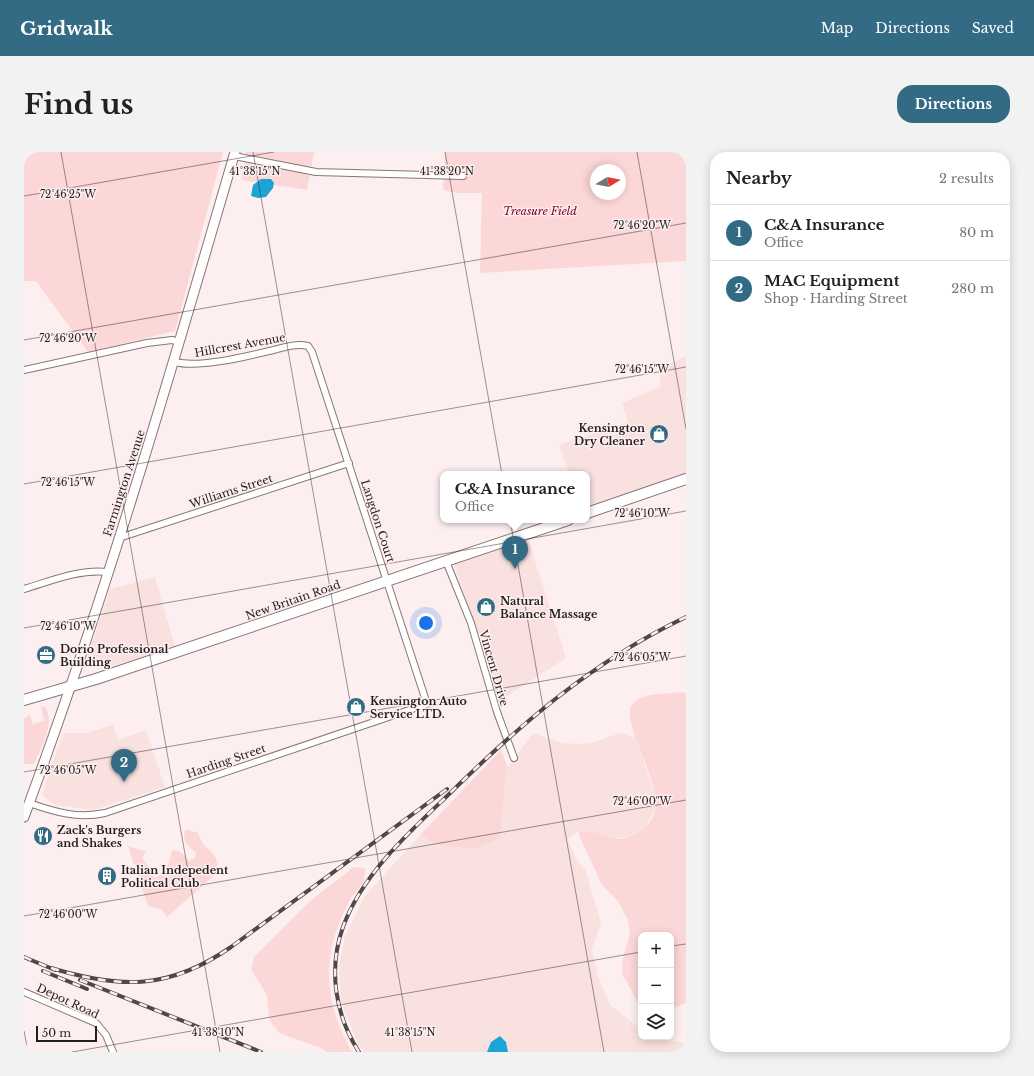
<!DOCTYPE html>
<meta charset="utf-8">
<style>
:root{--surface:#fff;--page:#f2f2f2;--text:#202124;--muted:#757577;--line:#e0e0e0;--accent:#336b85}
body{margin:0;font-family:"Libre Baskerville",serif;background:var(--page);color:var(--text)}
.controls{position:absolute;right:12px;bottom:12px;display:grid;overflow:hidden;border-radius:8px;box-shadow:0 2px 10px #0003}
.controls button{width:36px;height:36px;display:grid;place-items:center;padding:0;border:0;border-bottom:1px solid var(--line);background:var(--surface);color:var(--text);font:20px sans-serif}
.compass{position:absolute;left:566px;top:12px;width:36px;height:36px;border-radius:50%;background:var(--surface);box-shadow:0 2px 10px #0003;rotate:80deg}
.scale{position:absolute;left:12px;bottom:10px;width:61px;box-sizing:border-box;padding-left:4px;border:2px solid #241d1d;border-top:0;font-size:11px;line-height:14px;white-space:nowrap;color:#241d1d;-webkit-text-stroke:3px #fdefef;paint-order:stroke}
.you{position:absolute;left:402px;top:471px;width:14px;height:14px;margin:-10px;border:3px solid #fff;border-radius:50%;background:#1a73e8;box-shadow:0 0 0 6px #1a73e833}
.badge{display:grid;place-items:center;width:26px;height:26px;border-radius:50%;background:var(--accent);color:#fff;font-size:13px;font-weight:700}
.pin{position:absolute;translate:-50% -33px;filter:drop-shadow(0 1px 2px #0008)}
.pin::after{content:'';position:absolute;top:21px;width:14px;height:12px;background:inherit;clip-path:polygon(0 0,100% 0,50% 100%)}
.popup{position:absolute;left:416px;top:319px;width:150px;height:52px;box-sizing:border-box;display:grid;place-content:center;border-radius:8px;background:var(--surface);filter:drop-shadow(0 1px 3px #0005);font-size:13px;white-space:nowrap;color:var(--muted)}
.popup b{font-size:15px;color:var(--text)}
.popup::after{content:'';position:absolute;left:50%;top:100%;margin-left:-8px;border:8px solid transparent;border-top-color:var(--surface)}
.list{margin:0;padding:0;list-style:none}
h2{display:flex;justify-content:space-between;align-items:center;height:52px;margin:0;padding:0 16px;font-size:17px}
h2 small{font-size:13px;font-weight:400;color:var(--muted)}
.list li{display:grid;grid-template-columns:26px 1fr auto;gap:12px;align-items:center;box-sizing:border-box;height:56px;padding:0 16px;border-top:1px solid var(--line)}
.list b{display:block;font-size:15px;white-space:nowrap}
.list p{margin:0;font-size:13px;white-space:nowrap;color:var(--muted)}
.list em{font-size:13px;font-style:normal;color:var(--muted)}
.icon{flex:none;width:22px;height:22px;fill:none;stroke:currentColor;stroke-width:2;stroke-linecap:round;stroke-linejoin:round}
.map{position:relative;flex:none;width:662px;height:900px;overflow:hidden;border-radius:16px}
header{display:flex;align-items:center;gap:24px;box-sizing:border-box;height:56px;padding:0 20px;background:var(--accent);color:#fff}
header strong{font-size:19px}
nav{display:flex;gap:22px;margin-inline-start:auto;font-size:14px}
.intro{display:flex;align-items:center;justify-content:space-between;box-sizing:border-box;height:96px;padding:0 24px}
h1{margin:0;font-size:28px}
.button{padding:10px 18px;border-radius:16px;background:var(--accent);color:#fff;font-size:14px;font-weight:700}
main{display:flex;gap:24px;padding:0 24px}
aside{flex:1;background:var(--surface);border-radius:16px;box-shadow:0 2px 10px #0003}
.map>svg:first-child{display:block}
</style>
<header>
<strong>Gridwalk</strong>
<nav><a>Map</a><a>Directions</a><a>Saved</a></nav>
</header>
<div class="intro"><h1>Find us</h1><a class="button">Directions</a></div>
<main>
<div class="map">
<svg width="662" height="900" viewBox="0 0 662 900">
<rect width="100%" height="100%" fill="#fdefef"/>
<path fill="#f9e1e0" d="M662,204V322L563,354V322H545L535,293L604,270L598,251L637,234L634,217Z
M504,387L542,506L473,551L453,480L430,412Z
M131,425L151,495L78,517L72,516L68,513L64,503L86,437Z
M89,573L94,588L122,578L141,635L69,658L31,653L20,645L18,642L39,581H61Z
M509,581L538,591L555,592L570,590L596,581L612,586L630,641L631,657L622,674L604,685L589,686L562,679H555L544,686L552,707L561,717L577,771L568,797L573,822L586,853L617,877V885H637L662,892V900H340L335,894L317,850L315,814L321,784L340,745L397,682L409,692L476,686L482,618Z"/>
<path fill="#fbd7d7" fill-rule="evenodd" d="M0,0H199L151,179L64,200L12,129H0Z
M222,0H290L283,38L218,28Z
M421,0H662V109L456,121L458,41H432L419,38ZM572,18H596V42H572Z
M654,540L662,541V851L647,857V783H617V857L598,821L599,805L606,783L604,768L594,749L578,733L554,681C562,674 585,687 596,687C604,686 611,682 618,677C656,655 601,586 606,556C616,539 638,543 654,540Z
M17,555H21C32,570 17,596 10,612H0V566L6,563L9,572L20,569Z
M477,598L484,616L482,618L476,686L451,697L409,692L397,682Z
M161,677L174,681C180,702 194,695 194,720L143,765L137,757L124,754L104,694L123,700L118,705L131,726C143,720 145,711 148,699C157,697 160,703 165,709L171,706L172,701C163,693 158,689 161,677Z
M330,715L341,716C342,734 333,735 325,750C297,801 299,850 328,900H302L297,896L255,881L245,867L243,843L227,817L230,805L286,749Z"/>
<path fill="#1ca4d6" d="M237,27H247L250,31L249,36L242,45L234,46L227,44L229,33Z
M476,884L482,890L484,900H463L467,890Z"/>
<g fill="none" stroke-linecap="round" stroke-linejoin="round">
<g stroke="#897575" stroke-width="8">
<path id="street" d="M210,4L292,20L439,24
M0,218L123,191L148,188L156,190
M95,386L325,311
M422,409L447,471L473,560L490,606
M0,437C27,429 55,417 83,420
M5,651C31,660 54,667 81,661L403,552L288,200L284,194C271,191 258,196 245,199C220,205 175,216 151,210
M0,840L72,871L82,883L89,900"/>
</g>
<g stroke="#897575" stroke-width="11">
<path id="secondary" d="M0,665C81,447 146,223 211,0"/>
</g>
<g stroke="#897575" stroke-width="12">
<path id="primary" d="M563,361L662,327
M0,548L72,527L544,368"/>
</g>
<use href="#street" stroke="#fff" stroke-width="6"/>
<use href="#secondary" stroke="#fff" stroke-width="9"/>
<use href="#primary" stroke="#fff" stroke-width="10"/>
<g stroke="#504848" stroke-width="4">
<path id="rail" d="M0,805L31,818
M27,816C97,837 145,838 207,795L423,637
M19,819L63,837
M56,828L237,900
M335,900C311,863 304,817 319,775C337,725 381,684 419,648C493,575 567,510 662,465"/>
</g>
<use href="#rail" stroke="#fdefef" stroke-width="2.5" stroke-dasharray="8" stroke-linecap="butt"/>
</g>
<path fill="none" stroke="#241d1d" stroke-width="1" stroke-opacity="0.45" d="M37,0L196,900M229,0L388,900M421,0L580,900M613,0L662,277M0,44L250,0M0,188L662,71M0,332L662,215M0,476L662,359M0,620L662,504M0,764L662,648M647,794L662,792M0,879L4,900M48,900L617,800"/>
<defs>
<g id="shop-disc" transform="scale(1)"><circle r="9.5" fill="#336b85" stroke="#fdefef"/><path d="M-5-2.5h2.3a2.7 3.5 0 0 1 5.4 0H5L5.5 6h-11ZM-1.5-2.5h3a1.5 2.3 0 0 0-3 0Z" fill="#fff"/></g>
<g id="office-disc" transform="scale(1)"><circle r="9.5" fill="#336b85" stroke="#fdefef"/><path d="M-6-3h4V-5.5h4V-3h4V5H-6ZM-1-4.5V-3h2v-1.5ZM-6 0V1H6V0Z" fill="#fff"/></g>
<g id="restaurant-disc" transform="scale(1)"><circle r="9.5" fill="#336b85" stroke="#fdefef"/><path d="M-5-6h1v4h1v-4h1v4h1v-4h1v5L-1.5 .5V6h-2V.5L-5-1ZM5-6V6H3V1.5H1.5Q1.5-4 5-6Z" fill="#fff"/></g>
<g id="building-disc" transform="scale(1)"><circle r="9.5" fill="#336b85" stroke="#fdefef"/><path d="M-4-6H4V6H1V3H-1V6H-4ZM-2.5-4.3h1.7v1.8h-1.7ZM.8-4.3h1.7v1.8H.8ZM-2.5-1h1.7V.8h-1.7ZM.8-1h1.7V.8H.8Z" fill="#fff"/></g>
</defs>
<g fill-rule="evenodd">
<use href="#shop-disc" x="635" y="282"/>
<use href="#shop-disc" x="462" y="455"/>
<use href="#office-disc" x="22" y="503"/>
<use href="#shop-disc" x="332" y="555"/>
<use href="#restaurant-disc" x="19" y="684"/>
<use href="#building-disc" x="83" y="724"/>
</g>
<g text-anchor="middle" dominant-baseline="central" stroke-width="3" stroke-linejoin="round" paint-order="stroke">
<g font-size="11" font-style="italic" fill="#870023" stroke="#fdefef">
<text x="516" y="59">Treasure Field</text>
</g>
<g font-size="11" fill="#241d1d" stroke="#fdefef">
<text transform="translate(216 193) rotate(-10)">Hillcrest Avenue</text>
<text transform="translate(100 331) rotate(-72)">Farmington Avenue</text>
<text transform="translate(207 339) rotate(-18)">Williams Street</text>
<text transform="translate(354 369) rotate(72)">Langdon Court</text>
<text transform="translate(269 448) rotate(-19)">New Britain Road</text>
<text transform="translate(470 516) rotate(74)">Vincent Drive</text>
<text transform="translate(202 609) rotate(-19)">Harding Street</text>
<text transform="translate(44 849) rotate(25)">Depot Road</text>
</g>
<g font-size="11" font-weight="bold" fill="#241d1d" stroke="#fdefef" text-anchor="start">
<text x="621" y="276" text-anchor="end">Kensington<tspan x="621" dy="13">Dry Cleaner</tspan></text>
<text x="476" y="449">Natural<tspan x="476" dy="13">Balance Massage</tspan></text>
<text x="36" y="497">Dorio Professional<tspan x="36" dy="13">Building</tspan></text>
<text x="346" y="549">Kensington Auto<tspan x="346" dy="13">Service LTD.</tspan></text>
<text x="33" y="678">Zack's Burgers<tspan x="33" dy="13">and Shakes</tspan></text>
<text x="97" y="718">Italian Indepedent<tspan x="97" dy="13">Political Club</tspan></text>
</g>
</g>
<g font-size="10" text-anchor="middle" fill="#241d1d" stroke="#fdefef" stroke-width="3" stroke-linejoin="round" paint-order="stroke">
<text x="231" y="23">41°38'15"N</text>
<text x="423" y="23">41°38'20"N</text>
<text x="44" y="46">72°46'25"W</text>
<text x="618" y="77">72°46'20"W</text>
<text x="44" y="190">72°46'20"W</text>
<text x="618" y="221">72°46'15"W</text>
<text x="44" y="334">72°46'15"W</text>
<text x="618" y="365">72°46'10"W</text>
<text x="44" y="478">72°46'10"W</text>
<text x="618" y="509">72°46'05"W</text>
<text x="44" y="622">72°46'05"W</text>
<text x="618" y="653">72°46'00"W</text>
<text x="44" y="766">72°46'00"W</text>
<text x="194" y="884">41°38'10"N</text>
<text x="386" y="884">41°38'15"N</text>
</g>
</svg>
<div class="controls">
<button>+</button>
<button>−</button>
<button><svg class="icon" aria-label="layers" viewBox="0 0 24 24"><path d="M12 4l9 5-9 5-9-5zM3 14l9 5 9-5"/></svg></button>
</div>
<svg class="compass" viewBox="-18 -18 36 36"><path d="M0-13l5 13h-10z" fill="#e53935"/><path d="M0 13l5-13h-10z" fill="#757577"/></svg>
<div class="scale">50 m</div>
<div class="you"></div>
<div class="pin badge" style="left:491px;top:417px">1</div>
<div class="popup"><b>C&amp;A Insurance</b>Office</div>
<div class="pin badge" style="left:100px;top:630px">2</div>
</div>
<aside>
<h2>Nearby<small>2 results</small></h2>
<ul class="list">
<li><span class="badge">1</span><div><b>C&amp;A Insurance</b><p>Office</p></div><em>80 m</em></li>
<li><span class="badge">2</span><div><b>MAC Equipment</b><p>Shop · Harding Street</p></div><em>280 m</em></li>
</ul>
</aside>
</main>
